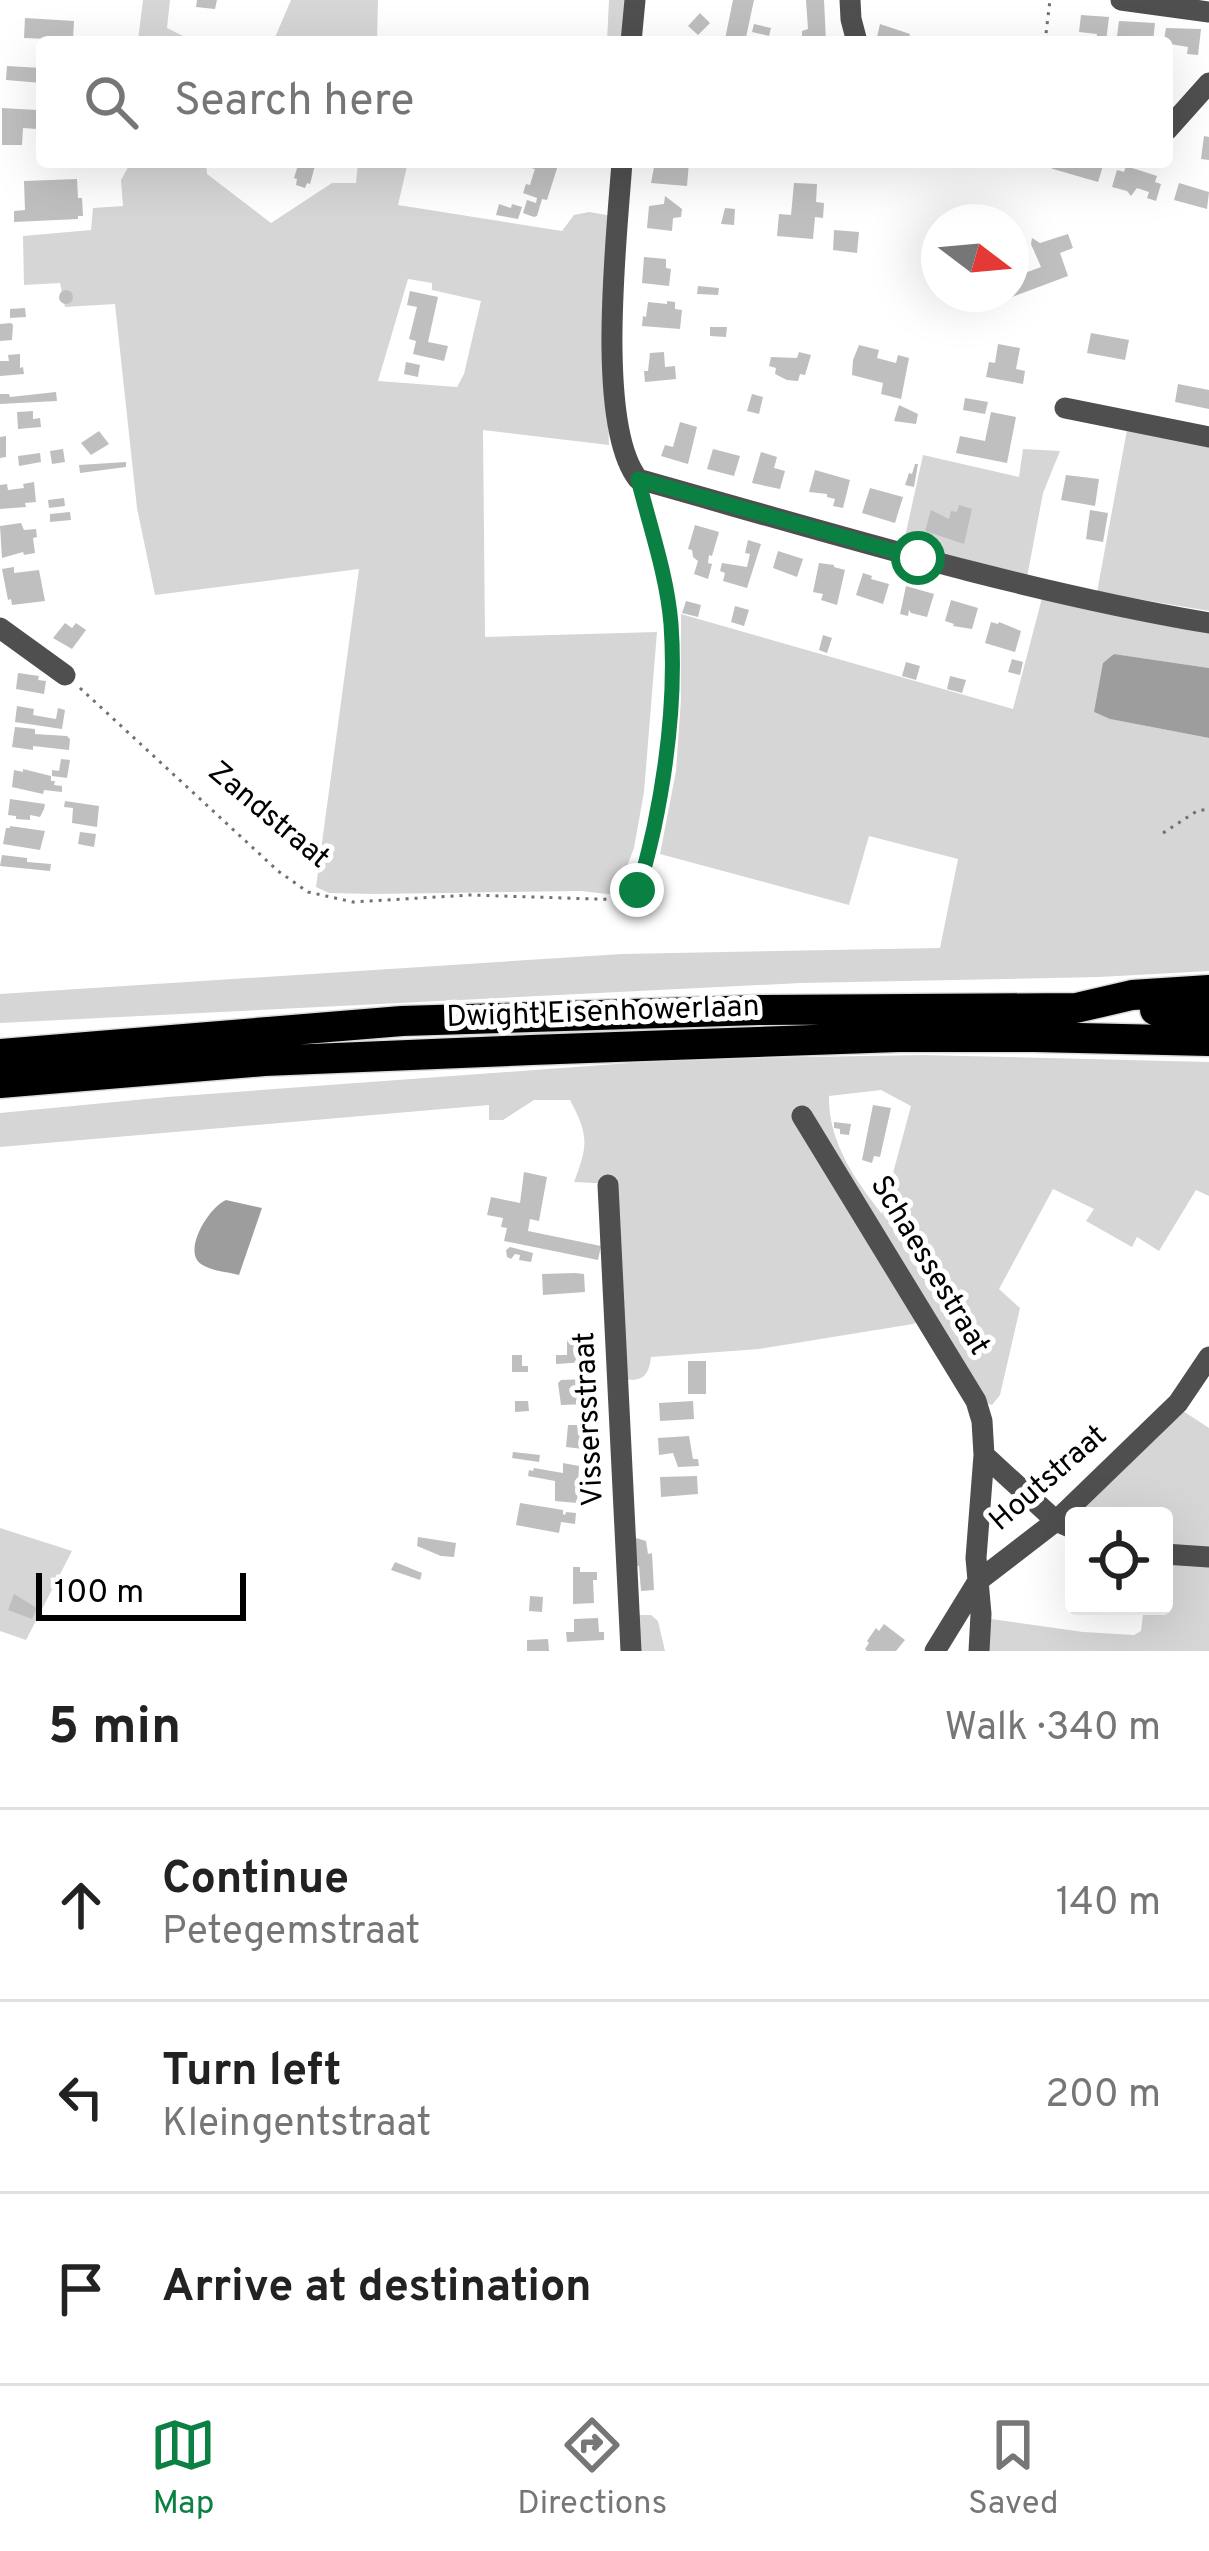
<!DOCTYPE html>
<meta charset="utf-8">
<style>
:root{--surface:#fff;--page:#f2f2f2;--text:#222;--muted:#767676;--line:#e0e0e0;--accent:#0b8043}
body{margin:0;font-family:Overpass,sans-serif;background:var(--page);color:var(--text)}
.controls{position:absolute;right:36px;bottom:36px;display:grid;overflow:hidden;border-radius:12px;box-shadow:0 12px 48px #0002}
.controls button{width:108px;height:108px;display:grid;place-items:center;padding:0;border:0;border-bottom:3px solid var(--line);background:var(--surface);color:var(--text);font:60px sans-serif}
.compass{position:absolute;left:921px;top:204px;width:108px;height:108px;border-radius:50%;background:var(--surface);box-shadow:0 12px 48px #0002;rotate:106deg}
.scale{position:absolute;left:36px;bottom:30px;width:210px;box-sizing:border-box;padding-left:12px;border:6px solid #000;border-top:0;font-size:33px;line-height:42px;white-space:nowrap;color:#000;-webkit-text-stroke:9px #fff;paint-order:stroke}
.stop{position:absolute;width:36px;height:36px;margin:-27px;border:9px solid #0b8043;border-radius:50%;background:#fff}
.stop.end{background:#0b8043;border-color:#fff;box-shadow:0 3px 12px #0008}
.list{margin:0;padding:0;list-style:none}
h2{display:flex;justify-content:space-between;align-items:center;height:156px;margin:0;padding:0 48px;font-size:51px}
h2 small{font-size:39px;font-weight:400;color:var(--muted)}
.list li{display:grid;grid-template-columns:78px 1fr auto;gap:36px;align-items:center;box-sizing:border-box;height:192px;padding:0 48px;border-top:3px solid var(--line)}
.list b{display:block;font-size:45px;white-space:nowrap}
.list p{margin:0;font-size:39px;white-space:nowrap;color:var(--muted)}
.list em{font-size:39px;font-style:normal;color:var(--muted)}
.icon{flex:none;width:66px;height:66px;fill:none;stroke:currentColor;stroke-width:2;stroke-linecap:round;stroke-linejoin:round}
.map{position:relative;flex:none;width:1209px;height:1651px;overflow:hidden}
.search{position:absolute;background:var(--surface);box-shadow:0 12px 48px #0002;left:36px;right:36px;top:36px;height:132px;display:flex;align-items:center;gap:30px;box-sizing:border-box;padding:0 42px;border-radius:12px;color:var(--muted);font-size:45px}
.sheet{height:732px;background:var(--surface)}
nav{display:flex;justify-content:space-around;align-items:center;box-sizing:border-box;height:168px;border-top:3px solid var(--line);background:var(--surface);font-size:33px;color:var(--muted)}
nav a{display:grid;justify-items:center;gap:6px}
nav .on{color:var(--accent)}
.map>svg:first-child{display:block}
</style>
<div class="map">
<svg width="1209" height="1651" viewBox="0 0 1209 1651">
<rect width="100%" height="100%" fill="#fff"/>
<path fill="#d6d6d6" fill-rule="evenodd" d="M143,0H170L167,28L195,42L138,40Z
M291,0H378L377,42H273Z
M609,0H630L627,42H607Z
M131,162H206L207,174L271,223L332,183H356L358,162H408L398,205L562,231L574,215L589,212L612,216L606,352L609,445L483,430L485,637L657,632L644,792L634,848L616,895L581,891L372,894L329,893L316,887L359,569L155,595L137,508L115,304L65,307L60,283L24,285L23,236L91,230L93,208L123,206L121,180ZM408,279L432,283V290L481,301L464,374L457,387L378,381Z
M1127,430L1209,447V611L1097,592Z
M1023,449L1060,451L1043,493L1027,577L903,546L923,455L1019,477Z
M1042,598L1209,631V668L1113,654L1094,712L1111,719L1209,738V971L1099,977L800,983L0,1023V994L622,954L940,948L958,859L869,836L849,905L660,854L676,771L681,699V614L1013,709Z
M923,1055L1209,1062V1196L1196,1190L1159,1251L1137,1237L1132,1247L1086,1221L1094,1209L1053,1189L999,1289L1020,1308L1000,1395L992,1405L986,1403L931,1314L913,1324L759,1349L651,1357C649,1376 642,1382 624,1379L614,1184L574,1182C588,1145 589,1136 570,1100H534L503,1120H489V1105L0,1147V1113L167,1097L683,1059ZM881,1090L911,1106L882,1214C855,1180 828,1141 829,1096Z
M1183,1411L1209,1428V1549L1164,1546V1516H1074Z
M0,1528L72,1551L26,1640L0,1631Z
M1164,1560L1209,1563V1651H983L984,1618L1083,1632L1134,1635L1141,1631L1144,1606H1164Z
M637,1615H651L658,1621L665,1651H638Z"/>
<path fill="#9d9d9d" d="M1114,654L1209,668V738L1110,719L1094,712L1103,663Z
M226,1200L262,1208L239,1275C228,1272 211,1271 201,1264C182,1251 209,1207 226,1200Z"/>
<path fill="#bfbfbf" d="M197,0H217L215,9L196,7Z
M733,0H754L745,42L725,39Z
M806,0H824L826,42H802V31L808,29Z
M700,13L710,23L698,35L688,26Z
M1081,15L1109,17L1106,42H1096L1097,34L1079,32Z
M25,18L74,21L73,40L24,38Z
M1119,21L1155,23L1153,42L1117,36Z
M754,24L771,28L769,36L752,32Z
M880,24L910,34L908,42H885L886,39L877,37Z
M1166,28L1201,29L1198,55L1187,54L1188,47L1170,44L1171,41L1164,40Z
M7,66L42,68V83L6,80Z
M2,108L37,110V129L23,128L22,145H2Z
M1204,136L1209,137V160L1201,159Z
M299,162H316L310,184L307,183L305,188L296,185L297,179L294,178Z
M532,162H559L547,200L542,199L537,216L534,217L523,213L527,200L536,203L537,198L523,193L526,184L530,185L533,175L535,169L531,168Z
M655,162H689L687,186L651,183Z
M1048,162H1097L1103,166L1098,182L1053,169L1047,166Z
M1126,166L1157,176L1155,182L1161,184L1156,201L1147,198L1149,192L1137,188L1131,196L1127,191L1112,187L1117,170L1124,172Z
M77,179L78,198H82L83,216H78V219L14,222V211L25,210L24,181Z
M794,183L817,184L816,202L824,203L823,218L815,217L813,239L777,236L779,214L791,215Z
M1179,183L1209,192L1207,209L1174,200Z
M665,196L682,209L681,217L673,218L672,231L647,228L649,206L664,204Z
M499,204L511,208L512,204L522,207L518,219L496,215Z
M725,208L735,209L734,225L721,224Z
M834,230L859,232L857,253L833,250Z
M1068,234L1073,248L1060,253L1068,276L1004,300L1002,294H1011V269L1014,277L1041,267L1031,244L1032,238L1040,243Z
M644,257L666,259V268L671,269L669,286L642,283Z
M698,286L719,288L718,295L697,294Z
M59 297a7 7 0 1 1 14 0a7 7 0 1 1-14 0Z
M410,291L438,297L428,342L448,346L444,361L413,354L416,341L409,339L417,307L407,305Z
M667,301L675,302V309L682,310L680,329L642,326L643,316L646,317L648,302L667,304Z
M25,308L26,317L10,318V309Z
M11,323L13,325L12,340L0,341V324Z
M710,327H727L726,337L710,336Z
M1091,333L1129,340L1125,360L1087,353Z
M998,344L1020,348L1016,369L1025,371L1023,384L986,377L989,362L995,363Z
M859,345L879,350L877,358L896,363L898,355L909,358L901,399L881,394L883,383L852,375L853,360Z
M664,352L665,367L675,366L676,379L645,382L644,371H648L650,353Z
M799,352L811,355L805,375L800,374L798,381L787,380L775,374L776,368L769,366L771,357L797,358Z
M20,354V368L23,367L24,374L0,376V361H9L8,355Z
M406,362L420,365L418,377L404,374Z
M1178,384L1209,390V409L1175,402Z
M56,392L57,401L0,404V394H9L10,397Z
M752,394L763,397L759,414L747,411Z
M965,398L988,402L985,414L963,410Z
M899,405L918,414L916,424L894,421Z
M33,411V419L40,418L41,427L18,429L17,412Z
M991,412L1016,417L1007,463L956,453L960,436L985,441Z
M680,422L697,427L688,464L661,456L665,445L673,447Z
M99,431L109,444L91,455L81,443Z
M6,436V457L0,458V437Z
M63,449L65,462L52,464L50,451Z
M713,449L740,456L734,476L707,469Z
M761,452L777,457L774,468L785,471L780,489L752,483Z
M40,453L41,462L19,466L18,456Z
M126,462V467L80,473L79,465Z
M915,464H918L914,487L905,485L909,473L912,474Z
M815,470L850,480L843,508L833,506L835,499L827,497V494L809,492Z
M1066,475L1099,479L1095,506L1061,500Z
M34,482L36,502L25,503L26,507L0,509V485L7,484L8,490L24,488L23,484Z
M870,488L903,497L895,523L862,513Z
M64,498L65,506L49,508L48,500Z
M959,505L972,509L964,544L925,531L931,510L949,519L951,511L957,512Z
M1090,510L1108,513L1103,542L1086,539Z
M70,512L71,520L50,522V514Z
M21,523L24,530L36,529L37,537L33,538L35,553L24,555L23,552L2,558L0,526Z
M695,525L719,532L712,556L709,555L708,563L712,564L708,579L694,574L698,561L693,557L692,550L688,549Z
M748,540L761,544L747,588L723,581L725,573L720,571L722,563L747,567L750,554L745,553Z
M778,551L803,559L797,577L773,568Z
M819,563L834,565V567L845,570L837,605L821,600L823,594L813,592Z
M14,567V573L39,570L45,601L12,605L11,599L8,600L2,569Z
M863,573L872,576L871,579L889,584L883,604L856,595Z
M906,586L934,594L927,617L911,613L909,610L908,616L900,614Z
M951,600L978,608L972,629L953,626L954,624L945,621Z
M686,601L701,605L698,617L682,613Z
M735,606L749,610L744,626L731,622Z
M991,622L998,624L999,622L1021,631L1015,652L985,643Z
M65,623L72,628L76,623L86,630L72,649L53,638Z
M823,635L832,638L827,653L819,650Z
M1012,659L1023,662L1020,675L1008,672Z
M906,662L920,666L916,680L902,676Z
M18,673L39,676L38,680L46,681L44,694L16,689Z
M950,676L966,680L962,693L947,689Z
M17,706L34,709L33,715L56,719L58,708L65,710L62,729L15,722Z
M15,727L35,729V734L67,736L70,739L69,750L33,746V750L12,747Z
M61,759L70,760L67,778L52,776V770L59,771Z
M23,769L51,776V781H55L54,785L62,786V792L44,790L43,794L12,787L14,770L23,772Z
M10,799L45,804L44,809L40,817L30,815V820L16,819V816L8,815Z
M65,801L99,806L97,827L72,823L73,808L64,807Z
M10,826L45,831L40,850L3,844L6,828H10Z
M80,832L96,834L94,847L78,844Z
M2,855L27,858V862L51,864L50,871L0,866Z
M873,1105L891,1108L880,1157L874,1156L872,1163L862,1160Z
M834,1122L851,1124L849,1135L840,1134V1129L834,1128Z
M524,1172L547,1177L539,1221L530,1219L528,1231L601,1246L598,1260L504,1241L507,1228L501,1227L503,1218L487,1215L491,1197L520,1203Z
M510,1247L533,1253L531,1262L519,1260L520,1255L515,1254L511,1259L507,1257L506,1250Z
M575,1273L584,1274L585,1292L543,1295L542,1274Z
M587,1339V1362L556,1364V1355H567V1340Z
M512,1355H522V1366H528V1372H512Z
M688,1361H706V1394H688Z
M586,1379L590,1404L561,1405L558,1383L561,1380Z
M515,1401H528L529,1411L515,1412Z
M693,1401L694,1419L660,1421L659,1403Z
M578,1421H589L590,1423L592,1450L566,1447L568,1425H578Z
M689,1436L693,1459H698L699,1466L678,1467L673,1453L659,1455L658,1438Z
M513,1452L540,1455L539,1462L512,1458Z
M563,1463L579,1466L577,1503L555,1501V1481L528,1476L529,1470L533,1471L534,1468L563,1473Z
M697,1476L698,1494L661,1497L660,1477Z
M520,1503L563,1510V1514L565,1515L566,1512L576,1513L575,1524L561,1522L559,1533L516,1525Z
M418,1537L456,1543L454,1557L441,1556L417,1546Z
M636,1538L646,1541L648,1554L652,1553L654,1590L641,1591L639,1566H636Z
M395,1562L422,1573L420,1580L391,1570Z
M573,1567H580V1572H597V1580H593L594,1603L573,1604Z
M14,1594L37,1608L32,1619L8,1610Z
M530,1596L543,1597L542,1612L529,1611Z
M598,1618L599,1632H604V1640L567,1642L566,1632H574V1619Z
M884,1624L905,1640L896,1651H867L865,1649L869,1643L867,1641L876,1628L879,1631Z
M548,1639L549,1651H527V1640Z"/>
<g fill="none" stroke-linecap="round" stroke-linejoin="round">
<g stroke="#dbdbdb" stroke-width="33">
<path id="highway" d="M1155,1010L1209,1012
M0,1054L402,1021L759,1010L1076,1008L1132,995L1209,990
M0,1083L264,1061L531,1050L898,1037H1035L1209,1041"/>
</g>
<path stroke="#717171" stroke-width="3" stroke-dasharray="3 6" stroke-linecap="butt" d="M1045,42L1050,0
M80,688L278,871L308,892L353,902L470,895L627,900C647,880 649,850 655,823C669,757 678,685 670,617C664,577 653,538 643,498
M1163,833L1197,811L1209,809"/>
<path stroke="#4f4f4f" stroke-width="21" d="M850,0L851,19L857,42
M1121,0L1209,12
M631,42L635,0
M1167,130L1209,83
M622,162C617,234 595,424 638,479C827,532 1015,590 1209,623
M1065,408L1209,437
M0,628L65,675
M802,1116L976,1401L982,1421L984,1455L976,1558L981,1614L979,1651
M608,1185L631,1651
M984,1455L1056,1521L1074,1529
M1164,1554L1209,1557
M935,1651L978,1581L1056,1521L1178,1403L1209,1357"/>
<use href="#highway" stroke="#000" stroke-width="30"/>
</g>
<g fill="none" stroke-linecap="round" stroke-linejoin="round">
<path stroke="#0b8043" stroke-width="15" d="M637,890C645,870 649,849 654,828C668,761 676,693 671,624C667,575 650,527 638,479L918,558"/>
</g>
<g text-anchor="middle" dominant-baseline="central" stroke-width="10" stroke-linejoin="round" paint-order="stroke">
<g font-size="30" fill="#000" stroke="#fff">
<text transform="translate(268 816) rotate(40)">Zandstraat</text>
<text transform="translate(603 1013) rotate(-2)">Dwight Eisenhowerlaan</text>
<text transform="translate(929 1266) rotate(59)">Schaessestraat</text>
<text transform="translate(590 1419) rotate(-93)">Vissersstraat</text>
<text transform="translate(1049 1479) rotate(-41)">Houtstraat</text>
</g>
</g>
</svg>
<div class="controls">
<button><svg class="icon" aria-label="locate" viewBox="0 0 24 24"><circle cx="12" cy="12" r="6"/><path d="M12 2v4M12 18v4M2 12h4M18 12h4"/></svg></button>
</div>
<svg class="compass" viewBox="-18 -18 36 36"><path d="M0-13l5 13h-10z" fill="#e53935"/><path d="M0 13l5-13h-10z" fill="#767676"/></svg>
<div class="scale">100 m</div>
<div class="stop" style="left:918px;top:558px"></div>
<div class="stop end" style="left:637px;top:890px"></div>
<div class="search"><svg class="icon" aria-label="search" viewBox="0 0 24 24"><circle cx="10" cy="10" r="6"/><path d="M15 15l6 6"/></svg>Search here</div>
</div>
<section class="sheet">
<h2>5 min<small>Walk · 340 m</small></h2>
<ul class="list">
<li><svg class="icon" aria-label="ahead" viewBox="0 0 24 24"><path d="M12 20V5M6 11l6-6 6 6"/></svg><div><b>Continue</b><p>Petegemstraat</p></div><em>140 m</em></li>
<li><svg class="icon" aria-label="left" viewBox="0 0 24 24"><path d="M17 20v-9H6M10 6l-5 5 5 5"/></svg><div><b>Turn left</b><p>Kleingentstraat</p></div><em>200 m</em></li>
<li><svg class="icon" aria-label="arrive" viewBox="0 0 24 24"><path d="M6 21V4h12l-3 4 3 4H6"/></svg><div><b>Arrive at destination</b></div></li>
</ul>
</section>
<nav>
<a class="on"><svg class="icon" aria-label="map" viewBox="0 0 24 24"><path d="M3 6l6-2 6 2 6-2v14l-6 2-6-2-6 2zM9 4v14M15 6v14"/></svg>Map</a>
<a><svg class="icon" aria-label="directions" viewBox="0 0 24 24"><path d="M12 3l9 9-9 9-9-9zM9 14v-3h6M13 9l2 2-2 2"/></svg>Directions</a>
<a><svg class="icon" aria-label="saved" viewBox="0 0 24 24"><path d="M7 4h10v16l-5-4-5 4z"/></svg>Saved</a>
</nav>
